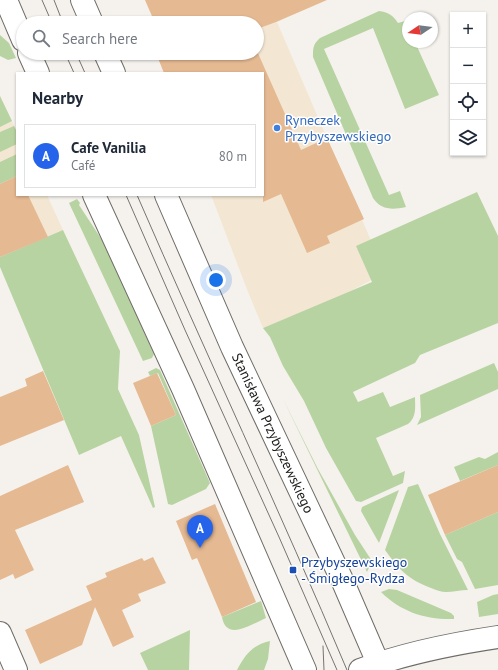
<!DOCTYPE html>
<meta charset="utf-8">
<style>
:root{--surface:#fff;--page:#f2f2f3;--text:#1f2937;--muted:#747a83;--line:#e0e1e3;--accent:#2563eb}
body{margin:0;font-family:"PT Sans",sans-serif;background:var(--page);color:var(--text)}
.controls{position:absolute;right:12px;top:12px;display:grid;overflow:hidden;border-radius:0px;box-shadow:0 1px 3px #0004}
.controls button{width:36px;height:36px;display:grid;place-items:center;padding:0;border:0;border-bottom:1px solid var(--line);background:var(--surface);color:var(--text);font:20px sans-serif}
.compass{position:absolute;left:402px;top:12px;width:36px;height:36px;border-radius:50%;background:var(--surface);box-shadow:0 1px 3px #0004;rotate:257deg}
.you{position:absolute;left:216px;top:280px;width:14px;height:14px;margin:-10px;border:3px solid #fff;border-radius:50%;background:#1a73e8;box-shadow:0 0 0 6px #1a73e833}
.badge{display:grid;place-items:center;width:26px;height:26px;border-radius:50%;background:var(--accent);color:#fff;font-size:13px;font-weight:700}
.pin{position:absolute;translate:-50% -33px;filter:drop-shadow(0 1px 2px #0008)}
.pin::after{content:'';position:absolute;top:21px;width:14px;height:12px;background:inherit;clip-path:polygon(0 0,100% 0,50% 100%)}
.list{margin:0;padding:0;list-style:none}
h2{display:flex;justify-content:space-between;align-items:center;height:52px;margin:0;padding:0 16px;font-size:17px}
h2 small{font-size:13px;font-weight:400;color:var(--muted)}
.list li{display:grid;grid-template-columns:26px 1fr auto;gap:12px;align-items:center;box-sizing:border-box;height:64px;margin:0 8px 8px;padding:0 8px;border:1px solid var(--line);border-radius:0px}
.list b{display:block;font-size:15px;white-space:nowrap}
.list p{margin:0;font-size:13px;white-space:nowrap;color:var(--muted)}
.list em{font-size:13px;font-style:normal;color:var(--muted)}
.icon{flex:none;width:22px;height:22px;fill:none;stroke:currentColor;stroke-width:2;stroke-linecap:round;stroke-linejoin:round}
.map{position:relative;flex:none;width:498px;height:670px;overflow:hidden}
.search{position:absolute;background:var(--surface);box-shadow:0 1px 3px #0004;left:16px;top:16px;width:248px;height:44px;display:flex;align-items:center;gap:10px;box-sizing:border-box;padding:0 14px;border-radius:22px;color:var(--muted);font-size:15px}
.panel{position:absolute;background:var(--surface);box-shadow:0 1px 3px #0004;left:16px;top:72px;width:248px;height:124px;border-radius:0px}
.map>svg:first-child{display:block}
</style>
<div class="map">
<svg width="498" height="670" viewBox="0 0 498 670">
<rect width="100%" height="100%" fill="#f5f2ed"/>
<path fill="#f3e7d3" d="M145,0H325L277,22L385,273L341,296L263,328L248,292L211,195H263V73H164L156,53H257V23H155Z
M0,96L17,132V195H47L63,230L0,257Z"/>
<path fill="#b8d3a2" d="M379,11C388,12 393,15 398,23L405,21L408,27V42H415L439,95L405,109L373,28L324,49L389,195L400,191L406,207C392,210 381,210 373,198L313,57C313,48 313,44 320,38Z
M0,35L9,43L16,58L8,60L0,56Z
M0,96L12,121L0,127Z
M14,126L17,132V144L0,152V132Z
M17,154V176L0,184V162Z
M477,192L498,236V323L420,355L415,363L353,392L358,402L383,392L390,407L415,397C415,406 417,417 408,424L376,438L393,476L405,471L403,483L361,502L356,501L326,448L304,401L283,366L270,337L263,328L372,282L356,246Z
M77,199L80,203L79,205L106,246L154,354L152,358L143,361L69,203Z
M63,230L120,351L118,389L139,435L155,507L153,508L121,436L79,455L0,267V257Z
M494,363L498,372V389L417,425L421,417L420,395Z
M156,368L160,370L210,483L206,489L172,505L168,504L151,426L176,415L158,373L150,376L148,372Z
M282,397L318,469L355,535L372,561L367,572Z
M498,452V465L460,481L454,467L479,457L485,459Z
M418,484L440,534L468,590C461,590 453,592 446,592C441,592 436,590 431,588C407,579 399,569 385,550L408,487Z
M399,490L379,543L361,511L362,507Z
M498,512V585L475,589L462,562L457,559L445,535Z
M389,589L397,590L451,613L454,616V619C426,620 401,612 381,592Z
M498,594V614L479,617L477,602L493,595Z
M261,601L266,618C252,624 226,642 222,617Z
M190,630L189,670H148L140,653Z
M270,641L268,659L264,670H237C245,655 252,645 270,641Z"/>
<path fill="#e5b992" d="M145,0H327L276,22L257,29V23H155Z
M257,51L301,150L327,138L364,219L327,236L330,243L307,253L281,194L263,202V73H164L156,53H257Z
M17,176V195H28L48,237L0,257V184Z
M43,371L64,420L0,446V397L27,386L25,379Z
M157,373L176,415L151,426L133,383Z
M68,465L84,502L15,530L34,570L15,579L13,574L0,580V496Z
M498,465V512L445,535L428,495Z
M215,504L256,602L222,617L197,558L192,560L176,521Z
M153,557L166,583L138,594L141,601L122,610L134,637L113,647L95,607L82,645L40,664L25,630L92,600L86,586L107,577L105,573L142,558L144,561Z"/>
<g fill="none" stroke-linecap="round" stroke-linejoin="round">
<g stroke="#6f6c67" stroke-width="24">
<path id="minor" d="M0,633L16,670"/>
</g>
<g stroke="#6f6c67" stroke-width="24">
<path id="major" d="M6,0L23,40
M82,0L92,23
M29,53L38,73
M105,53L114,73
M94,195L183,389L305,670
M166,195L232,347L343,582L381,670
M360,670C405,653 451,644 498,637"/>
</g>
<use href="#minor" stroke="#fff" stroke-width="22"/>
<use href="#major" stroke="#fff" stroke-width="22"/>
<path stroke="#767471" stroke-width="1" d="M42,0L52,23
M54,0L63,23
M65,53L74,73
M76,53L85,73
M126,195L185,330L279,537L337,670
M137,195C206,354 280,511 347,670
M323,646L324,670"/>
</g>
<circle fill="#3f7fe0" stroke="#fff" stroke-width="1.5" cx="277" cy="128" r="4"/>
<rect fill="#1a4fb4" stroke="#fff" stroke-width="1.5" x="289" y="566" width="8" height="8" rx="2"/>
<g text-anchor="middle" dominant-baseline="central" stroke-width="3" stroke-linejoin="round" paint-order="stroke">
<g font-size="14" fill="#366cbe" stroke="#fff" text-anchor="start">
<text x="285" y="120">Ryneczek<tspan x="285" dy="16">Przybyszewskiego</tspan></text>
</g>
<g font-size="14" fill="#1b1a18" stroke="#fff">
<text transform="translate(273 433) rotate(65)">Stanisława Przybyszewskiego</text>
</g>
<g font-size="14" fill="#164399" stroke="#fff" text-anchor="start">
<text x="301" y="562">Przybyszewskiego<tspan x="301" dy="16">- Śmigłego-Rydza</tspan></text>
</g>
</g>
</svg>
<div class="controls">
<button>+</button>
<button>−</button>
<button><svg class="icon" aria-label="locate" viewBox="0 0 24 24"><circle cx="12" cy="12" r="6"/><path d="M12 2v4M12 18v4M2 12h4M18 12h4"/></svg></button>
<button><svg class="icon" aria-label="layers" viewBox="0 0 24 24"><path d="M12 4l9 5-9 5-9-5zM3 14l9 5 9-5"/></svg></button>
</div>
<svg class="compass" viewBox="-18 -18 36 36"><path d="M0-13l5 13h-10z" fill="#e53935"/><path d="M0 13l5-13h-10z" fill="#747a83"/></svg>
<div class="you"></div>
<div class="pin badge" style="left:200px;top:548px">A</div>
<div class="search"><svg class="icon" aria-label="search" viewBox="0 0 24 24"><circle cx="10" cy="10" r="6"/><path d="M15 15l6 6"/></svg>Search here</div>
<section class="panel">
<h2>Nearby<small></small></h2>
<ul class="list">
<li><span class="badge">A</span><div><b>Cafe Vanilia</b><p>Café</p></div><em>80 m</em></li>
</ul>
</section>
</div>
